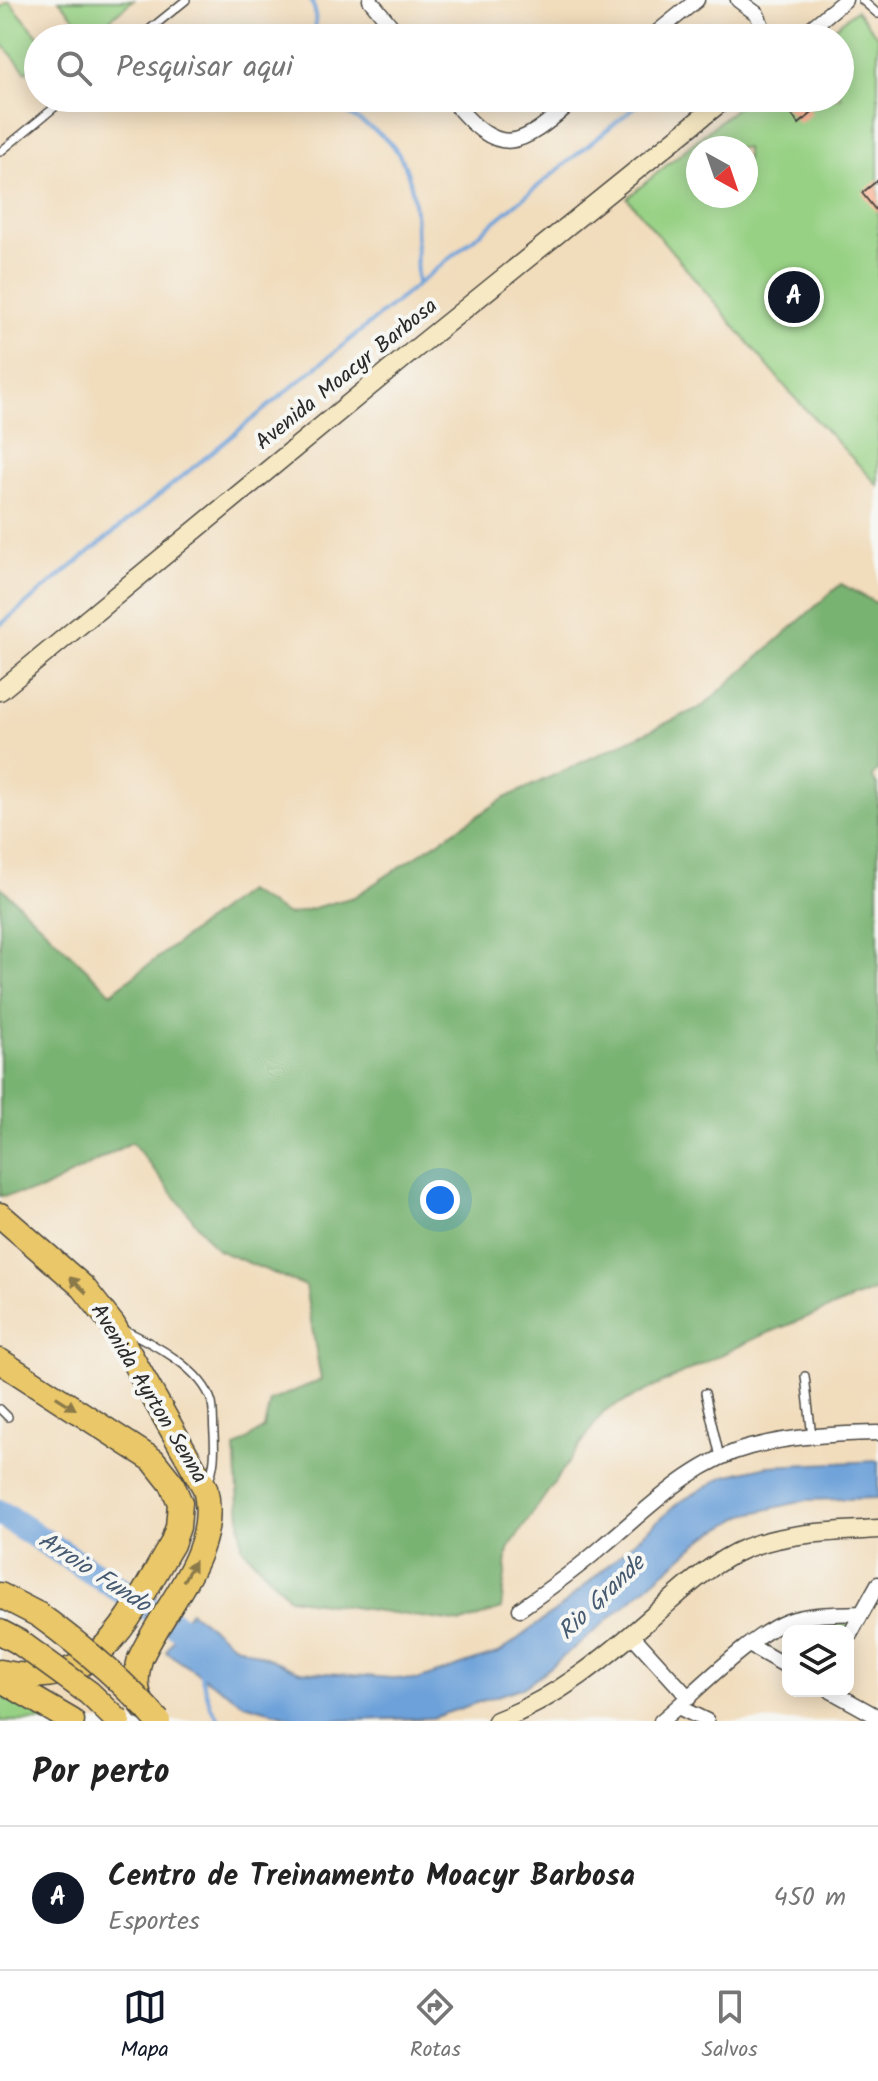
<!DOCTYPE html>
<html lang="pt">
<style>
:root{--surface:#fff;--page:#f2f2f2;--text:#222;--muted:#767676;--line:#e0e0e0;--accent:#111827}
body{margin:0;font-family:Kalam,sans-serif;background:var(--page);color:var(--text)}
.controls{position:absolute;right:24px;bottom:24px;display:grid;overflow:hidden;border-radius:16px;box-shadow:0 4px 20px #0003}
.controls button{width:72px;height:72px;display:grid;place-items:center;padding:0;border:0;border-bottom:2px solid var(--line);background:var(--surface);color:var(--text);font:40px sans-serif}
.compass{position:absolute;left:686px;top:136px;width:72px;height:72px;border-radius:50%;background:var(--surface);box-shadow:0 4px 20px #0003;rotate:140deg}
.you{position:absolute;left:440px;top:1200px;width:28px;height:28px;margin:-20px;border:6px solid #fff;border-radius:50%;background:#1a73e8;box-shadow:0 0 0 12px #1a73e833}
.badge{display:grid;place-items:center;width:52px;height:52px;border-radius:50%;background:var(--accent);color:#fff;font-size:26px;font-weight:700}
.pin{position:absolute;translate:-50% -50%;border:4px solid #fff;box-shadow:0 2px 8px #0006}
.list{margin:0;padding:0;list-style:none}
h2{display:flex;justify-content:space-between;align-items:center;height:104px;margin:0;padding:0 32px;font-size:34px}
h2 small{font-size:26px;font-weight:400;color:var(--muted)}
.list li{display:grid;grid-template-columns:52px 1fr auto;gap:24px;align-items:center;box-sizing:border-box;height:144px;padding:0 32px;border-top:2px solid var(--line)}
.list b{display:block;font-size:30px;white-space:nowrap}
.list p{margin:0;font-size:26px;white-space:nowrap;color:var(--muted)}
.list em{font-size:26px;font-style:normal;color:var(--muted)}
.icon{flex:none;width:44px;height:44px;fill:none;stroke:currentColor;stroke-width:2;stroke-linecap:round;stroke-linejoin:round}
.map{position:relative;flex:none;width:878px;height:1721px;overflow:hidden}
.search{position:absolute;background:var(--surface);box-shadow:0 4px 20px #0003;left:24px;right:24px;top:24px;height:88px;display:flex;align-items:center;gap:20px;box-sizing:border-box;padding:0 28px;border-radius:44px;color:var(--muted);font-size:30px}
.sheet{height:248px;background:var(--surface)}
nav{display:flex;justify-content:space-around;align-items:center;box-sizing:border-box;height:112px;border-top:2px solid var(--line);background:var(--surface);font-size:22px;color:var(--muted)}
nav a{display:grid;justify-items:center;gap:4px}
nav .on{color:var(--accent)}
.map>svg:first-child{display:block}
</style>
<div class="map">
<svg width="878" height="1721" viewBox="0 0 878 1721">
<rect width="100%" height="100%" fill="#f6f6f2"/>
<filter id="ink" filterUnits="userSpaceOnUse"><feTurbulence type="fractalNoise" baseFrequency=".0125" numOctaves="2"/><feDisplacementMap in="SourceGraphic" scale="16" xChannelSelector="R" yChannelSelector="G"/><feConvolveMatrix kernelMatrix="1 2 1 2 8 2 1 2 1" color-interpolation-filters="sRGB"/></filter>
<filter id="wash" filterUnits="userSpaceOnUse"><feTurbulence type="fractalNoise" baseFrequency=".006" numOctaves="4" result="noise"/><feDisplacementMap in="SourceGraphic" scale="32" xChannelSelector="R" yChannelSelector="G"/><feGaussianBlur stdDeviation="1.8" result="paint"/><feColorMatrix in="noise" values="0 0 0 0 0 0 0 0 0 0 0 0 0 0 0 0 0 1.4 0 .05"/><feComposite in="paint" operator="in"/></filter>
<g filter="url(#wash)">
<rect width="100%" height="100%" fill="#f1dcbb"/>
<path fill="#97d184" stroke="#617e58" stroke-width="2" fill-rule="evenodd" d="M59,0H133L90,36Z
M9,1L40,38L38,62L26,72L0,41V8Z
M856,10L878,37V485L793,396L627,198L748,98H840V38H822ZM698,148H746V196H698Z
M802,1619L853,1622L848,1631H790Z
M0,1692L50,1721H0Z"/>
<path fill="#79b372" stroke="#526f4e" stroke-width="2" d="M841,584L878,604V769L872,777L878,786V1289L758,1337L604,1411L508,1549L501,1609L462,1623L289,1598L242,1547L235,1448L264,1428L270,1401L321,1380L305,1286L217,1250L132,1142L40,1191L0,1196V886L111,993L246,891L288,915L354,897L505,798L703,706Z"/>
<path fill="#6da1d9" stroke="#4c6682" stroke-width="2" d="M878,1461V1498L807,1500L745,1515L705,1537L589,1636L526,1686L432,1718L305,1721L244,1704L166,1652L190,1611L233,1644L300,1671L417,1680L500,1652L562,1606L678,1503L725,1476L768,1466Z"/>
<g fill="none" stroke-linecap="round" stroke-linejoin="round">
<path stroke="#6da1d9" stroke-width="4" d="M311,0L315,11L316,38
M330,98C344,115 369,124 386,139C423,172 415,239 417,283
M0,625L646,98
M200,1672L211,1707L220,1721"/>
<path stroke="#6da1d9" stroke-width="26" d="M0,1513L188,1633L209,1643"/>
</g>
<g id="blocks">
<path fill="#fdad8c" d="M792,98H800L812,113L799,124L784,105Z
M878,180V213L862,193Z"/>
</g>
</g>
<g filter="url(#ink)">
<use href="#blocks" fill-opacity="0" stroke="#494641" stroke-width="2"/>
<g fill="none" stroke-linecap="round" stroke-linejoin="round">
<g stroke="#494641" stroke-width="10">
<path id="lane" d="M862,0L878,14
M139,38L186,0
M0,152L66,98
M123,1329C152,1343 203,1369 212,1403C214,1413 213,1424 214,1434C215,1452 215,1466 208,1483
M805,1376L812,1437
M705,1393L720,1457
M0,1409L8,1417"/>
</g>
<g stroke="#494641" stroke-width="17">
<path id="street" d="M370,0L401,38
M738,0L757,14L767,38
M650,38L697,0
M799,38L845,0
M450,98C503,164 521,145 577,98
M520,1609C549,1589 577,1569 603,1546C648,1509 692,1462 750,1447C791,1436 835,1434 878,1433
M632,1635L689,1698
M848,1638L878,1584
M749,1645L788,1667
M831,1691L878,1717
M678,1707L707,1721
M661,1721C694,1694 751,1634 788,1621C811,1613 838,1614 862,1613"/>
</g>
<g stroke="#494641" stroke-width="21">
<path id="secondary" d="M0,691L409,354L726,98
M497,1721C557,1698 605,1658 653,1616C682,1591 710,1563 746,1548C788,1532 833,1532 878,1529"/>
</g>
<g stroke="#494641" stroke-width="27">
<path id="highway" d="M0,1215L83,1287L113,1325L205,1488C221,1552 164,1605 140,1659C135,1679 135,1690 144,1708
M0,1361L153,1460L172,1484L180,1503L178,1527L172,1544C128,1617 102,1694 0,1672
M0,1595L39,1615
M0,1632L19,1642
M0,1679L72,1721"/>
</g>
<use href="#lane" stroke="#fff" stroke-width="7"/>
<use href="#street" stroke="#fff" stroke-width="14"/>
<use href="#secondary" stroke="#f7e9c3" stroke-width="18"/>
<use href="#highway" stroke="#eac769" stroke-width="24"/>
<g stroke="#494641" stroke-width="27" stroke-linecap="butt">
<path id="highway-bridge" d="M39,1615C83,1647 123,1680 158,1721
M19,1642L89,1693L118,1721"/>
</g>
<use href="#highway-bridge" stroke="#eac769" stroke-width="24"/>
</g>
<defs><path id="oneway-solid" d="M-6-.8H1V-3.2L6.5 0L1 3.2V.8H-6Z" transform="scale(2)"/></defs>
<g fill="#8a794a">
<use href="#oneway-solid" transform="translate(78 1285) rotate(-136)"/>
<use href="#oneway-solid" transform="translate(66 1403) rotate(32)"/>
<use href="#oneway-solid" transform="translate(189 1571) rotate(-60)"/>
</g>
</g>
<g text-anchor="middle" dominant-baseline="central" stroke-width="8" stroke-linejoin="round" paint-order="stroke">
<g font-size="22" fill="#2b2b2b" stroke="#f6f6f2">
<text transform="translate(347 375) rotate(-39)">Avenida Moacyr Barbosa</text>
<text transform="translate(148 1394) rotate(59)">Avenida Ayrton Senna</text>
</g>
<g font-size="24" font-style="italic" fill="#455a71" stroke="#f6f6f2">
<text transform="translate(94 1573) rotate(33)">Arroio Fundo</text>
<text transform="translate(602 1598) rotate(-44)">Rio Grande</text>
</g>
</g>
</svg>
<div class="controls">
<button><svg class="icon" aria-label="layers" viewBox="0 0 24 24"><path d="M12 4l9 5-9 5-9-5zM3 14l9 5 9-5"/></svg></button>
</div>
<svg class="compass" viewBox="-18 -18 36 36"><path d="M0-13l5 13h-10z" fill="#e53935"/><path d="M0 13l5-13h-10z" fill="#767676"/></svg>
<div class="you"></div>
<div class="pin badge" style="left:794px;top:297px">A</div>
<div class="search"><svg class="icon" aria-label="search" viewBox="0 0 24 24"><circle cx="10" cy="10" r="6"/><path d="M15 15l6 6"/></svg>Pesquisar aqui</div>
</div>
<section class="sheet">
<h2>Por perto<small></small></h2>
<ul class="list">
<li><span class="badge">A</span><div><b>Centro de Treinamento Moacyr Barbosa</b><p>Esportes</p></div><em>450 m</em></li>
</ul>
</section>
<nav>
<a class="on"><svg class="icon" aria-label="map" viewBox="0 0 24 24"><path d="M3 6l6-2 6 2 6-2v14l-6 2-6-2-6 2zM9 4v14M15 6v14"/></svg>Mapa</a>
<a><svg class="icon" aria-label="directions" viewBox="0 0 24 24"><path d="M12 3l9 9-9 9-9-9zM9 14v-3h6M13 9l2 2-2 2"/></svg>Rotas</a>
<a><svg class="icon" aria-label="saved" viewBox="0 0 24 24"><path d="M7 4h10v16l-5-4-5 4z"/></svg>Salvos</a>
</nav>
